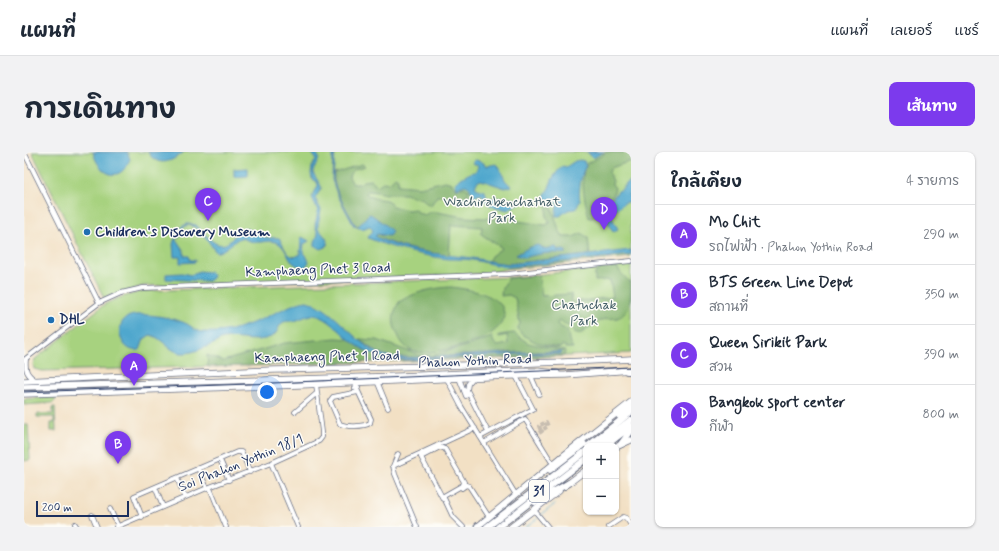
<!DOCTYPE html>
<html lang="th">
<meta charset="utf-8">
<style>
:root{--surface:#fff;--page:#f2f2f3;--text:#1f2937;--muted:#747a83;--line:#e0e1e3;--accent:#7c3aed}
body{margin:0;font-family:Mynerve,"Playpen Sans Thai",sans-serif;background:var(--page);color:var(--text)}
.controls{position:absolute;right:12px;bottom:12px;display:grid;overflow:hidden;border-radius:8px;box-shadow:0 1px 3px #0004}
.controls button{width:36px;height:36px;display:grid;place-items:center;padding:0;border:0;border-bottom:1px solid var(--line);background:var(--surface);color:var(--text);font:20px sans-serif}
.scale{position:absolute;left:12px;bottom:10px;width:93px;box-sizing:border-box;padding-left:4px;border:2px solid #1b2f5e;border-top:0;font-size:11px;line-height:14px;white-space:nowrap;color:#1b2f5e;-webkit-text-stroke:3px #fdfcf7;paint-order:stroke}
.you{position:absolute;left:243px;top:240px;width:14px;height:14px;margin:-10px;border:3px solid #fff;border-radius:50%;background:#1a73e8;box-shadow:0 0 0 6px #1a73e833}
.badge{display:grid;place-items:center;width:26px;height:26px;border-radius:50%;background:var(--accent);color:#fff;font-size:13px;font-weight:700}
.pin{position:absolute;translate:-50% -33px;filter:drop-shadow(0 1px 2px #0008)}
.pin::after{content:'';position:absolute;top:21px;width:14px;height:12px;background:inherit;clip-path:polygon(0 0,100% 0,50% 100%)}
.list{margin:0;padding:0;list-style:none}
h2{display:flex;justify-content:space-between;align-items:center;height:52px;margin:0;padding:0 16px;font-size:17px}
h2 small{font-size:13px;font-weight:400;color:var(--muted)}
.list li{display:grid;grid-template-columns:26px 1fr auto;gap:12px;align-items:center;box-sizing:border-box;height:60px;padding:0 16px;border-top:1px solid var(--line)}
.list b{display:block;font-size:15px;white-space:nowrap}
.list p{margin:0;font-size:13px;white-space:nowrap;color:var(--muted)}
.list em{font-size:13px;font-style:normal;color:var(--muted)}
.map{position:relative;flex:none;width:607px;height:375px;overflow:hidden;border-radius:8px}
header{display:flex;align-items:center;gap:24px;box-sizing:border-box;height:56px;padding:0 20px;background:var(--surface);border-bottom:1px solid var(--line)}
header strong{font-size:19px}
nav{display:flex;gap:22px;margin-inline-start:auto;font-size:14px}
.intro{display:flex;align-items:center;justify-content:space-between;box-sizing:border-box;height:96px;padding:0 24px}
h1{margin:0;font-size:28px}
.button{padding:10px 18px;border-radius:8px;background:var(--accent);color:#fff;font-size:14px;font-weight:700}
main{display:flex;gap:24px;padding:0 24px}
aside{flex:1;background:var(--surface);border-radius:8px;box-shadow:0 1px 3px #0004}
.map>svg:first-child{display:block}
</style>
<header>
<strong>แผนที่</strong>
<nav><a>แผนที่</a><a>เลเยอร์</a><a>แชร์</a></nav>
</header>
<div class="intro"><h1>การเดินทาง</h1><a class="button">เส้นทาง</a></div>
<main>
<div class="map">
<svg width="607" height="375" viewBox="0 0 607 375">
<rect width="100%" height="100%" fill="#fdfcf7"/>
<filter id="ink" filterUnits="userSpaceOnUse"><feTurbulence type="fractalNoise" baseFrequency=".025" numOctaves="2"/><feDisplacementMap in="SourceGraphic" scale="8" xChannelSelector="R" yChannelSelector="G"/><feConvolveMatrix kernelMatrix="1 2 1 2 8 2 1 2 1" color-interpolation-filters="sRGB"/></filter>
<filter id="wash" filterUnits="userSpaceOnUse"><feTurbulence type="fractalNoise" baseFrequency=".012" numOctaves="4" result="noise"/><feDisplacementMap in="SourceGraphic" scale="16" xChannelSelector="R" yChannelSelector="G"/><feGaussianBlur stdDeviation="0.9" result="paint"/><feColorMatrix in="noise" values="0 0 0 0 0 0 0 0 0 0 0 0 0 0 0 0 0 1.4 0 .05"/><feComposite in="paint" operator="in"/></filter>
<g filter="url(#wash)">
<rect width="100%" height="100%" fill="#f2e0c4"/>
<path fill="#a7d27f" stroke="#61806e" d="M8,0H607V105L482,117L466,121L310,128L119,134L80,146Z
M607,113V201L498,206L18,219L10,217L9,212L11,207L81,152L94,146L119,139L491,125Z
M31,245V249L28,251L0,253V247Z
M29,255H31L32,279H27V271H30V265H13V262H29Z
M0,273H4L6,308L0,309Z"/>
<path fill="#85b46e" stroke="#507266" d="M581,0H607V9L587,16L585,20L589,29L588,32L591,36C589,46 587,50 576,46L568,51L571,56L583,58L592,57L590,60L578,61L568,66H565C561,49 557,34 560,17L563,14V11L579,3Z
M338,12L341,14L331,17L326,22L325,25L329,32H336L339,29L348,28L353,34L359,30L365,31L371,25L374,27V33L396,35L421,29L428,31C429,38 435,37 440,35L445,38L444,43L432,44L431,49L426,48L420,44H413L407,53L402,51L398,46L389,45L381,42H362L353,40L344,39L342,41C347,47 355,47 363,48L368,54L384,58L391,57L394,61L401,63L405,60H413L440,65L479,67L522,73L525,71V68L522,65L523,55L520,52L521,47C532,58 531,73 539,85H549L558,81L564,86L566,103L485,112L464,110L467,104L478,96L457,82L458,75L427,73L425,104C400,100 375,96 352,85V83L354,82L358,84C357,74 356,65 344,63L338,72L334,74L331,73C323,58 308,39 310,21Z
M593,115L597,121L607,131C607,144 607,162 593,166C589,167 585,166 581,167C571,170 564,177 556,182L550,180L548,176L535,169L533,171L535,174L543,178C546,185 543,188 549,196H541V194L538,193L537,196C520,194 505,190 493,177L496,172L491,146L485,143L477,144L478,136L485,126L515,123L518,144L547,142L548,150L589,145L586,128L571,129V121L578,116Z
M427,135C442,137 466,140 477,153C479,156 480,161 481,165C477,174 469,181 460,186C444,193 401,206 386,198C379,194 376,188 373,181C367,170 369,161 375,150C391,140 408,136 427,135Z
M490,181L504,191L541,199L540,204L184,215L183,203L199,209L261,191L312,186L325,187L340,198L352,203L366,207H400L494,202H537L538,200H495L400,205H367L353,201L335,187L353,188L395,203H409L446,193L468,185L470,191L474,194L484,192L483,183L475,185V183Z"/>
<path fill="#50a7cd" stroke="#366b96" d="M69,0H103L106,7C96,33 75,23 69,0Z
M124,0H160C148,10 133,16 124,0Z
M287,0H291L295,5C295,11 289,15 289,21L297,34V37L291,46L297,58L294,72V76L302,86L304,92L300,96L297,97L291,94V90L294,82L291,73L294,59L288,45L294,34L293,30L288,27L287,21L288,15L292,7Z
M309,0H311L309,28L314,42L331,73L334,74C339,71 341,64 346,62C349,63 366,77 368,79L366,83L364,84L354,82L352,83V85C382,100 415,102 448,106C461,108 472,111 485,112L607,98V103L485,115C472,114 461,110 449,108C441,107 432,107 424,107C396,103 370,97 344,86L346,82L349,79L346,74L338,77L330,74L313,42L308,28Z
M563,0H580L569,6Z
M451,8L457,9L463,14L472,12L474,13L481,28L487,34L485,35L481,36L457,28L453,30L451,35L454,37L461,39L463,47C475,44 487,46 498,49V50L493,52L484,58L467,54L461,49L458,42L451,44L443,50L432,49L433,47C439,46 446,47 448,41L445,35L441,33L433,36L431,31C435,27 446,20 451,20L454,15L453,12H450L449,9Z
M556,8L560,9L562,14C557,20 554,41 556,49L552,57L544,58L536,64H532C531,59 534,55 533,50L521,47L520,45C521,41 525,38 526,33C529,25 532,20 539,14L542,15L551,9Z
M224,16V24L210,25V17Z
M607,29V40L604,43L607,45V51L605,50C599,50 598,54 594,56C588,59 577,57 571,55L569,52C574,49 577,48 582,52L589,46L594,39L597,38L603,31Z
M588,66L594,77L589,80L583,69Z
M163,72L172,73C181,81 194,103 208,87C211,83 213,78 219,77C227,75 232,83 239,85C244,87 250,85 255,86C260,94 265,111 276,102L277,87L278,85L285,89L280,92L279,101L283,105L285,110L281,115C263,115 265,97 254,91C246,87 239,91 232,90C226,90 222,87 216,86C208,90 199,101 192,100C183,88 164,55 154,86L152,81L157,75Z
M151,86L160,99V104H165L166,108H171V110L156,111V105H150L149,92Z
M515,93L520,97L532,95L534,99L539,98L542,99V101C538,102 536,101 532,101C527,100 506,103 501,106L492,103C499,99 506,94 515,93Z
M175,119L186,120L189,123L188,126L184,129L142,127V122L158,121L167,123Z
M283,149C313,157 330,193 359,203C374,208 398,205 414,205C455,203 496,200 538,200L537,202C519,201 501,202 483,203C460,204 438,205 416,206C399,207 379,209 362,206C349,203 337,197 327,189C316,180 304,165 290,163C284,162 278,167 273,168C268,170 262,168 258,171C253,176 254,182 247,185C231,192 215,184 199,187C195,188 192,191 189,192C179,196 167,202 157,201C144,199 138,185 126,183L120,187L116,198C97,203 87,171 106,164C118,160 152,166 163,172C169,175 172,180 179,180C207,182 230,171 255,159C264,155 273,150 283,149Z"/>
<g fill="none" stroke-linecap="round" stroke-linejoin="round">
<path stroke="#50a7cd" stroke-width="1" d="M516,364L531,352
M502,375L514,366"/>
</g>
</g>
<g filter="url(#ink)">
<g fill="none" stroke-linecap="round" stroke-linejoin="round">
<path stroke="#c7bdb0" stroke-width="4" stroke-dasharray="4 2" stroke-linecap="butt" d="M515,281L518,279H517L515,274L522,270L524,274L517,279"/>
<g stroke="#666d82" stroke-width="5.5">
<path id="minor" d="M0,0L75,151
M2,207C1,217 2,222 11,228
M0,208L75,151L97,141L119,136L484,122L607,109
M507,224L515,242
M435,226L442,244
M449,226L444,232L443,238L464,280
M423,227L437,254L492,343
M353,229L364,256
M332,234L334,235L333,237L331,236Z
M333,237L347,267L346,271C339,275 323,275 316,272L306,249L309,245L334,240
M271,260L293,241
M456,285L509,257L492,224
M460,291L501,267L527,309
M196,308L205,328
M247,311L274,375
M369,314L374,302
M174,316L183,336
M153,326L161,345
M131,335L139,355
M186,336L202,375
M438,336L442,333L445,334L465,365
M418,345L439,333L440,330L421,297L416,295L397,305L418,345L419,347
M420,346L429,365L439,375
M86,357L94,374
M510,358L524,375
M68,363L73,375
M118,365L110,344L213,300H217L218,301L226,320
M51,372L53,375
M92,375L183,336L247,311L295,289L298,285V280L292,232
M393,375L371,322L369,314L451,276
M584,375L599,365L602,366L607,373"/>
</g>
<g stroke="#666d82" stroke-width="7">
<path id="major" d="M0,229C83,225 167,221 250,218C369,215 488,213 607,207
M0,235L377,224L465,220L512,219L533,221
M0,242L276,233L484,224L542,223L607,218
M595,264L607,256
M592,295L607,288
M526,318L560,292
M541,334L562,318
M453,375L540,303L607,250
M487,375L535,339"/>
</g>
<g stroke="#666d82" stroke-width="8">
<path id="highway" d="M603,219H607
M597,292L607,279
M564,294L607,260
M573,294L607,268
M581,294L607,274
M511,350L545,331
M454,375V374
M463,375L562,299
M474,375L562,307"/>
</g>
<use href="#minor" stroke="#fff" stroke-width="4"/>
<use href="#major" stroke="#fff" stroke-width="5.5"/>
<use href="#highway" stroke="#fff" stroke-width="6"/>
<path stroke="#1b2f5e" stroke-width="1" d="M0,240L226,232L607,215"/>
</g>
</g>
<g fill="#1f6fb2" stroke="#fdfcf7" stroke-width="1.5">
<circle cx="63" cy="80" r="4"/>
<circle cx="27" cy="168" r="4"/>
</g>
<g text-anchor="middle" dominant-baseline="central" stroke-width="3" stroke-linejoin="round" paint-order="stroke">
<rect fill="#fdfcf7" stroke="#5f6c8c" stroke-width="1" x="505" y="328" width="20" height="22" rx="3"/>
<g font-size="13" font-weight="bold" fill="#1b2f5e">
<text x="515" y="339">31</text>
</g>
<g font-size="14" fill="#456068" stroke="#fdfcf7">
<text x="478" y="50">Wachirabenchathat<tspan x="478" dy="16">Park</tspan></text>
<text x="560" y="153">Chatuchak<tspan x="560" dy="16">Park</tspan></text>
</g>
<g font-size="14" font-weight="bold" fill="#1b2f5e" stroke="#fdfcf7" text-anchor="start">
<text x="71" y="80">Children's Discovery Museum</text>
<text x="35" y="168">DHL</text>
</g>
<g font-size="14" fill="#1b2f5e" stroke="#fdfcf7">
<text transform="translate(294 118) rotate(-2)">Kamphaeng Phet 3 Road</text>
<text transform="translate(303 205) rotate(-1)">Kamphaeng Phet 1 Road</text>
<text transform="translate(451 209) rotate(-2)">Phahon Yothin Road</text>
<text transform="translate(217 311) rotate(-22)">Soi Phahon Yothin 18/1</text>
</g>
</g>
</svg>
<div class="controls">
<button>+</button>
<button>−</button>
</div>
<div class="scale">200 m</div>
<div class="you"></div>
<div class="pin badge" style="left:110px;top:234px">A</div>
<div class="pin badge" style="left:94px;top:312px">B</div>
<div class="pin badge" style="left:184px;top:69px">C</div>
<div class="pin badge" style="left:580px;top:78px">D</div>
</div>
<aside>
<h2>ใกล้เคียง<small>4 รายการ</small></h2>
<ul class="list">
<li><span class="badge">A</span><div><b>Mo Chit</b><p>รถไฟฟ้า · Phahon Yothin Road</p></div><em>290 m</em></li>
<li><span class="badge">B</span><div><b>BTS Green Line Depot</b><p>สถานที่</p></div><em>350 m</em></li>
<li><span class="badge">C</span><div><b>Queen Sirikit Park</b><p>สวน</p></div><em>390 m</em></li>
<li><span class="badge">D</span><div><b>Bangkok sport center</b><p>กีฬา</p></div><em>800 m</em></li>
</ul>
</aside>
</main>
